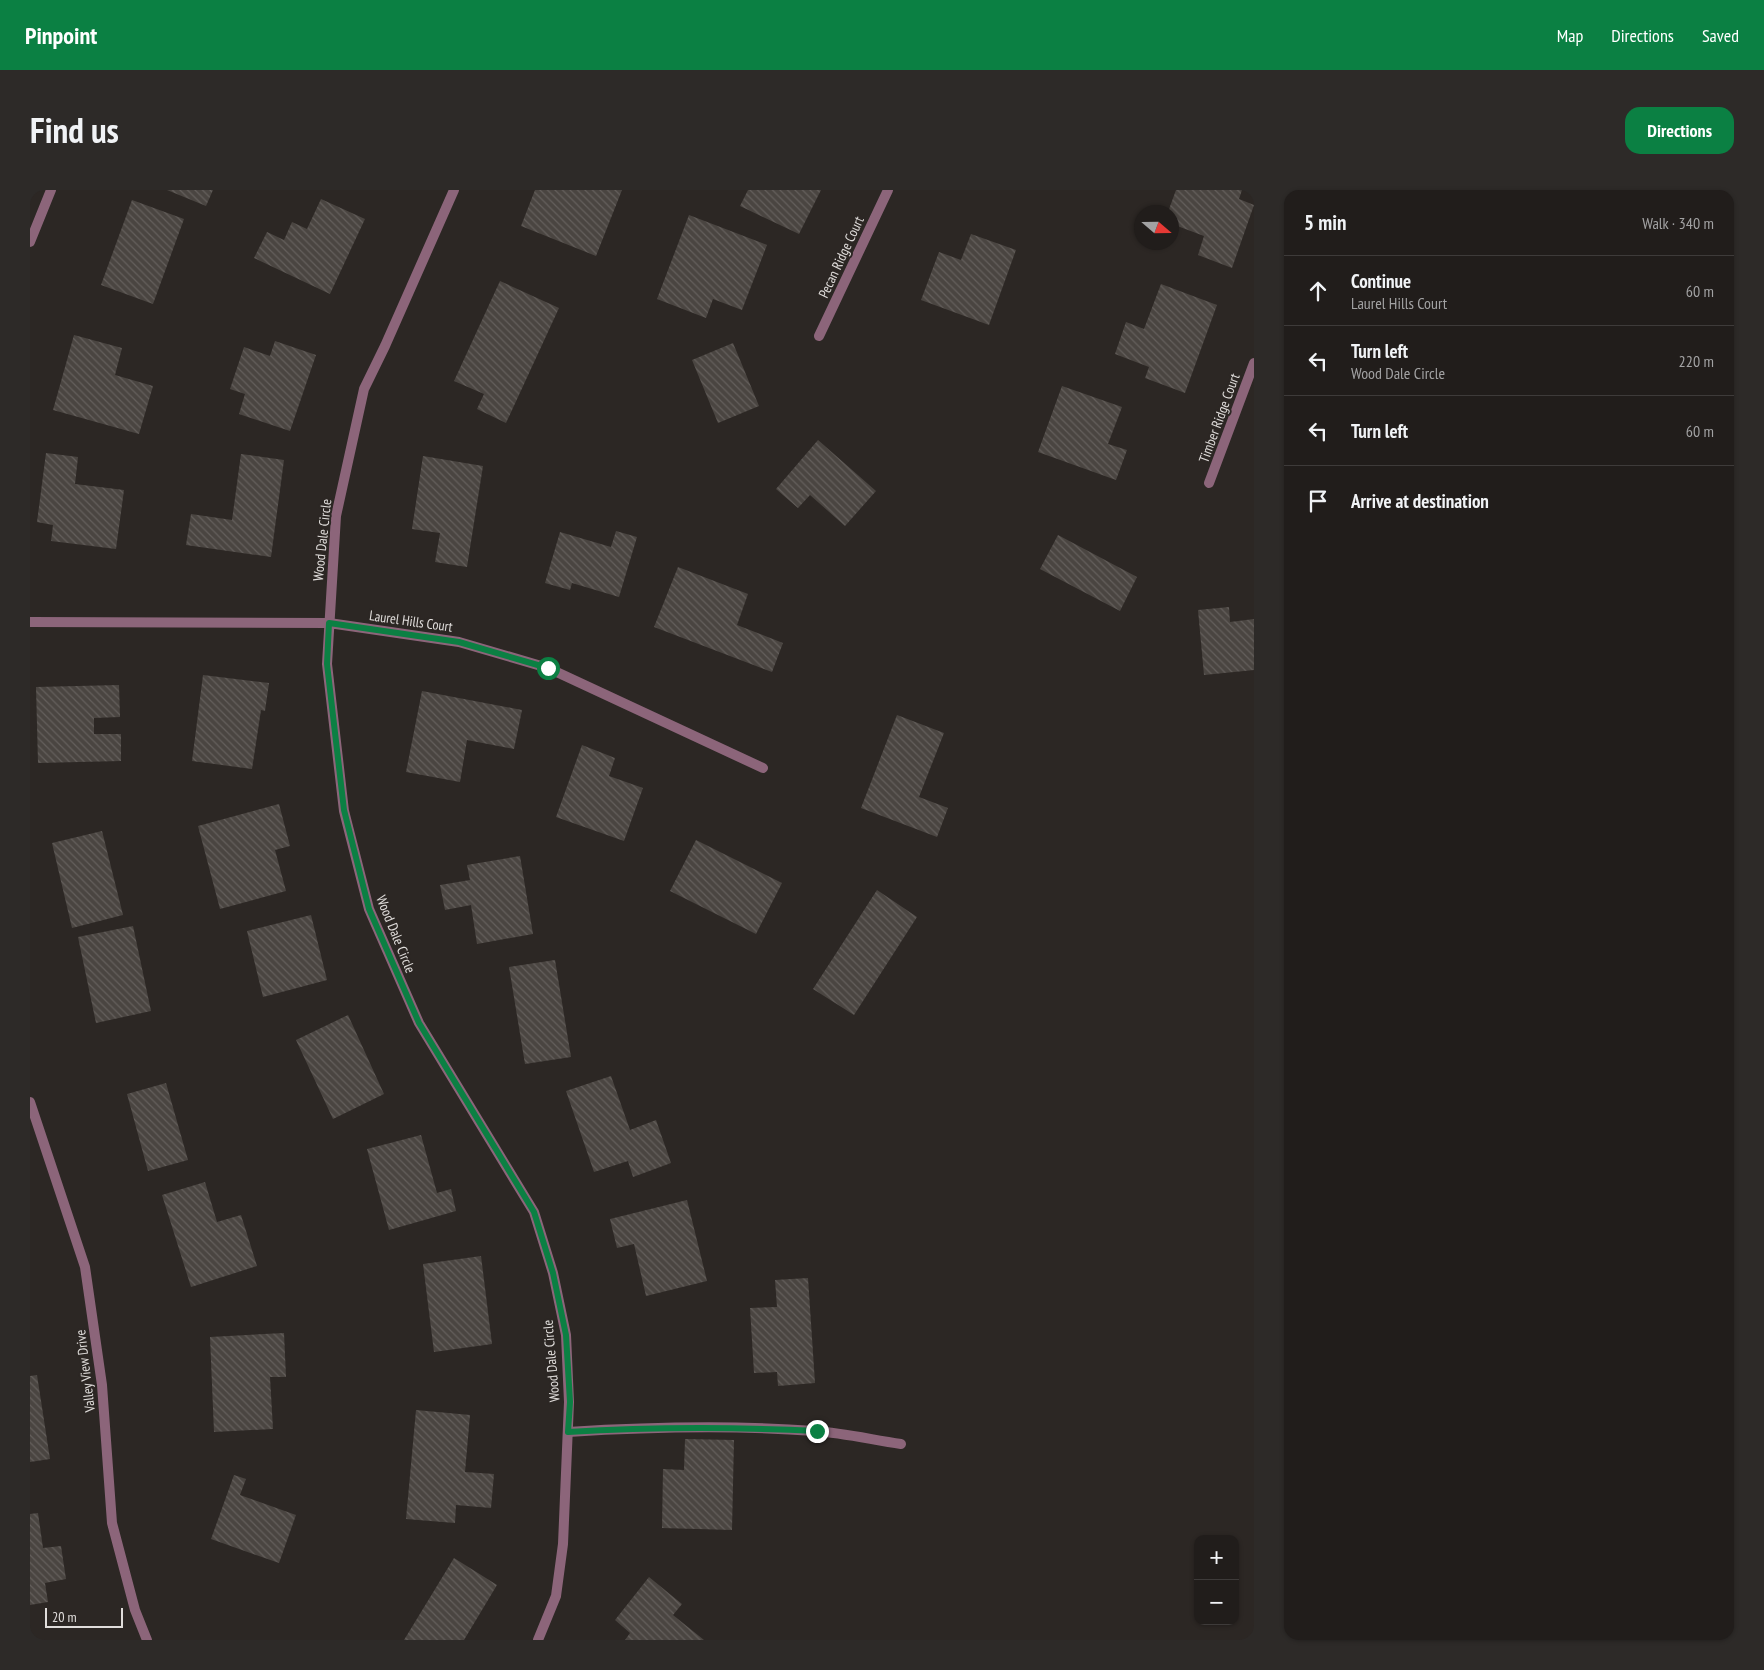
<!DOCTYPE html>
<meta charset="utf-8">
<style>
:root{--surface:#211d1b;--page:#2d2a28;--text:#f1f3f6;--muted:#a2a2a3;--line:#3e3b3a;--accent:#0b8043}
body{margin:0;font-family:"PT Sans Narrow",sans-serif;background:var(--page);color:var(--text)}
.controls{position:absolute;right:15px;bottom:15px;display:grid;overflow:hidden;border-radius:10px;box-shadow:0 1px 4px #0004}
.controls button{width:45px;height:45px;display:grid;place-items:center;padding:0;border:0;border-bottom:1px solid var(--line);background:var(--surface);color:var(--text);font:25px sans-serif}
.compass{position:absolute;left:1104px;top:15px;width:45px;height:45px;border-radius:50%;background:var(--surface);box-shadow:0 1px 4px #0004;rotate:110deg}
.scale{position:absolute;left:15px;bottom:12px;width:78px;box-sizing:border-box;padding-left:5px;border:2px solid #e0dddb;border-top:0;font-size:14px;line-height:18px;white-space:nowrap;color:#e0dddb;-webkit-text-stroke:4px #2c2724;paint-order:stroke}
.stop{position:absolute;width:15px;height:15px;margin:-11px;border:4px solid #0b8043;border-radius:50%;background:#fff}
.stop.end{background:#0b8043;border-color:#fff;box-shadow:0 1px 5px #0008}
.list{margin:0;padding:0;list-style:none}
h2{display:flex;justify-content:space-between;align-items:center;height:65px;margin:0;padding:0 20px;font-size:21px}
h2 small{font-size:16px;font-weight:400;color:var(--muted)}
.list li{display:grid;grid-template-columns:32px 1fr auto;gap:15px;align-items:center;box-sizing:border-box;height:70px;padding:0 20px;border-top:1px solid var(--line)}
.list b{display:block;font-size:19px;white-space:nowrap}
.list p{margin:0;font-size:16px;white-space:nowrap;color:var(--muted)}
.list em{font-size:16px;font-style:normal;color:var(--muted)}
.icon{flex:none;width:28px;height:28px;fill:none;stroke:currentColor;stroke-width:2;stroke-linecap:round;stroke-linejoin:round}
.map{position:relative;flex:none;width:1224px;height:1450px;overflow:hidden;border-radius:15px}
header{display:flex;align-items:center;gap:30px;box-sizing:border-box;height:70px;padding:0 25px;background:var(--accent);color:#fff}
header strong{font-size:24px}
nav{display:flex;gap:28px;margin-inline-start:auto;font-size:18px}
.intro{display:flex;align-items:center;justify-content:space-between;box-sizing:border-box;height:120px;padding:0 30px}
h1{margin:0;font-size:35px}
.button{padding:12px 22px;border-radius:15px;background:var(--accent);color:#fff;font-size:18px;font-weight:700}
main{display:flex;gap:30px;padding:0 30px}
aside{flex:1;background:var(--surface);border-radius:15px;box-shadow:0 1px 4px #0004}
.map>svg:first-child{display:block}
</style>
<header>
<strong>Pinpoint</strong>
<nav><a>Map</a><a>Directions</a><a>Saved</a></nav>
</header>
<div class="intro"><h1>Find us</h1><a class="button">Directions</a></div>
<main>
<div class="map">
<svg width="1224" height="1450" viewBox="0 0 1224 1450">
<defs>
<pattern id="building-back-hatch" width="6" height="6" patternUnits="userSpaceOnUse" patternTransform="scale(1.25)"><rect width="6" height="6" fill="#4a4541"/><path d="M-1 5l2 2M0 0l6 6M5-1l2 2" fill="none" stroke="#645f5c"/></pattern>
</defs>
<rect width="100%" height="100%" fill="#2c2724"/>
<path fill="url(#building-back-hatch)" d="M137,0H183L176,16Z
M505,0H592L566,66L491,36Z
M718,0H791L769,44L710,16Z
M1146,0H1212L1209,9L1224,15L1202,78L1168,65L1174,46L1142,34V22H1138Z
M291,9L335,29L300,104L224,68L237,42L254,50L262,32L277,39Z
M102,10L154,29L123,114L71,95Z
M659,25L737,55L712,120L683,109L676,128L627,109Z
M941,44L986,60L959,135L891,110L909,62L931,70Z
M470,91L529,118L476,233L447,219L454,204L424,191Z
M1131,94L1187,115L1155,203L1115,188L1119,177L1085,164L1096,132L1114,139Z
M44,145L92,158L85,185L123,196L109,244L23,220Z
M245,151L286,165L260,241L209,224L215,204L200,199L214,157L240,166Z
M703,153L729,216L688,233L662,170Z
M1032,196L1092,217L1078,254L1097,260L1086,290L1008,262Z
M788,250L846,301L815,336L780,305L768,318L746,299Z
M16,263L48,267L45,294L94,300L86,359L21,351L23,335L7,332Z
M211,264L254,270L241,367L156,355L161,324L202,330Z
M393,266L453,276L437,377L405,372L410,343L382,339Z
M586,341L607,347L589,407L542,393L540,400L515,393L530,342L581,357Z
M1028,345L1107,387L1090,421L1010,379Z
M648,377L718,404L707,435L753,453L742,482L624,437Z
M1199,417L1200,432L1224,429V480L1174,485L1168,420Z
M173,485L239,493L235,521L231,520L222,579L162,571Z
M89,495L90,527L64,528V544H91V571L8,573L6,497Z
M392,501L492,520L484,559L437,550L430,592L376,582Z
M867,525L914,543L889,607L918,618L907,647L831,618Z
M552,555L585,568L579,586L613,598L594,651L526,627Z
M249,614L260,656L245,660L256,701L190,719L168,636Z
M72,641L93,725L42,738L22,653Z
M666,650L752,693L726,744L640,701Z
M490,666L503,744L447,754L441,715L415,720L410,695L440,690L437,675Z
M847,700L887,727L824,825L783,799Z
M281,725L297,790L233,807L217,741Z
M103,736L121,821L66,833L48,747Z
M525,770L541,867L495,874L479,777Z
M318,825L354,904L303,929L266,850Z
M581,886L600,940L626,930L641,973L603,987L598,971L564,982L536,901Z
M136,893L158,970L118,981L97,904Z
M391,945L407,1003L421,999L426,1021L359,1040L337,959Z
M175,992L187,1032L211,1025L227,1076L161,1097L132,1005Z
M657,1010L677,1091L616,1106L604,1054L587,1058L580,1029Z
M451,1066L462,1154L404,1162L393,1074Z
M778,1088L785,1193L748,1196L747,1182L724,1183L720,1118L747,1117L745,1090Z
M254,1143L256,1187H240L243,1239L184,1242L180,1147Z
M7,1185L20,1269L0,1272V1186Z
M386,1220L440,1225L435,1282L464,1284L461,1318L426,1315L425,1333L376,1329Z
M655,1249L704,1250L702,1340L632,1338L633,1279L654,1280Z
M204,1285L216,1289L210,1305L266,1325L249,1373L181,1349Z
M8,1323L13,1358L31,1356L36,1389L15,1393L18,1412L0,1415V1324Z
M424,1368L467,1395L434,1450H374Z
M619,1387L652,1414L643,1425L674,1450H595L600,1443L585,1430Z"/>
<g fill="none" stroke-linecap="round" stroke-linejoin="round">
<path stroke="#8c657a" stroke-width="10" d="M538,1242C619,1237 704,1235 785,1241C814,1243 843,1250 871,1254"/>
<path stroke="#8c657a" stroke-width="10" d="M424,0L355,156L334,199L306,326L297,474L314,621L339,719L389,833L504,1022L523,1083L536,1145L539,1212L533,1354L526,1406L508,1450
M0,52L21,0
M789,146L858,0
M1179,293L1224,173
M0,432L299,433L429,452L518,478L733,578
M0,912L55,1077L72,1195L82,1333L105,1420L117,1450"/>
</g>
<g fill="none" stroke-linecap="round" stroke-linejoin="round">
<path stroke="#0b8043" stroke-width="6" d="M518,478L429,452L299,433L297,474L314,620L339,719L389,833L504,1022L523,1083L536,1145L540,1212L538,1242C621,1237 704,1237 787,1241"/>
</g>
<g text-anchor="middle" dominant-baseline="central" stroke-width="4" stroke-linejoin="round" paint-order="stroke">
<g font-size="14" fill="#e0dddb" stroke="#2c2724">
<text transform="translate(811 67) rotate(-65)">Pecan Ridge Court</text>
<text transform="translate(1189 228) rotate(-70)">Timber Ridge Court</text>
<text transform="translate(292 350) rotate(-84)">Wood Dale Circle</text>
<text transform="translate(381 431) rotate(8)">Laurel Hills Court</text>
<text transform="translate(366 744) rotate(68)">Wood Dale Circle</text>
<text transform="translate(521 1171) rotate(-95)">Wood Dale Circle</text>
<text transform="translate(55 1181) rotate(-97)">Valley View Drive</text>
</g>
</g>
</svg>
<div class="controls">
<button>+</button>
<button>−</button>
</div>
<svg class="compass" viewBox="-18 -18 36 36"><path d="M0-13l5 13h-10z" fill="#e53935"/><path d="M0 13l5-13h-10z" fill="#a2a2a3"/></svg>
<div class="scale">20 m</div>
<div class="stop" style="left:518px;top:478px"></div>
<div class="stop end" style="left:787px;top:1241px"></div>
</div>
<aside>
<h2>5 min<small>Walk · 340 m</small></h2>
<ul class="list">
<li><svg class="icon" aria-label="ahead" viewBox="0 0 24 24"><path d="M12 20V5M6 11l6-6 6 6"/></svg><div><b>Continue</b><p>Laurel Hills Court</p></div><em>60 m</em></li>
<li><svg class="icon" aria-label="left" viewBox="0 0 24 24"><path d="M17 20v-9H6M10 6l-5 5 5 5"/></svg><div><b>Turn left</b><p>Wood Dale Circle</p></div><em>220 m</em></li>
<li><svg class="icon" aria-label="left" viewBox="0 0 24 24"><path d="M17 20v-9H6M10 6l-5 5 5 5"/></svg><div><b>Turn left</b></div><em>60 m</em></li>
<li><svg class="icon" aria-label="arrive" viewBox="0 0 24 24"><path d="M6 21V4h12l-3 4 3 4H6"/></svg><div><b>Arrive at destination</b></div></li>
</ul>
</aside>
</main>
